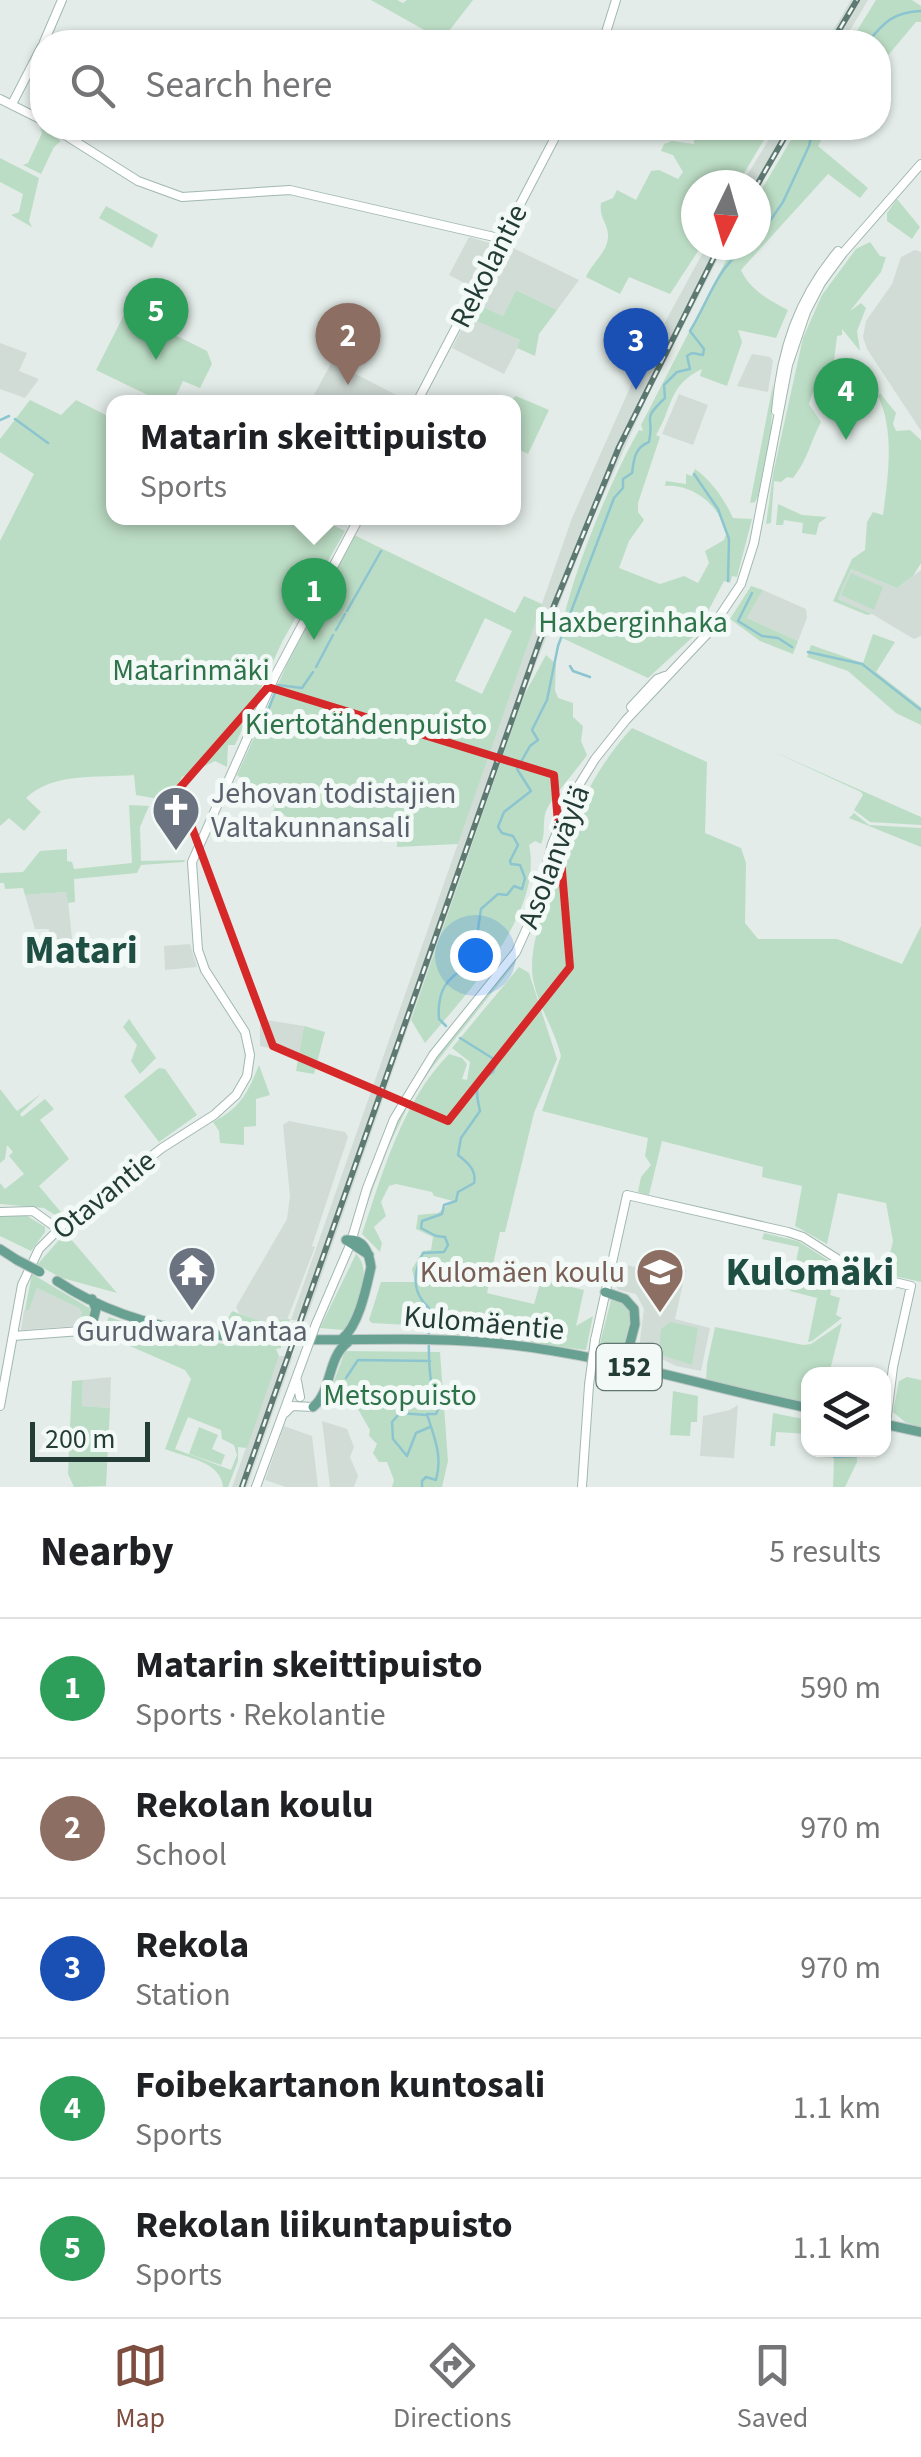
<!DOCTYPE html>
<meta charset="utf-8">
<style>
:root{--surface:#fff;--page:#f6f6f6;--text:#202124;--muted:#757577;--line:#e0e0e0;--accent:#7d4d3f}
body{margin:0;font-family:"Source Sans 3",sans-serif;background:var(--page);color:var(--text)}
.controls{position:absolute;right:30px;bottom:30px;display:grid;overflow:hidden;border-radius:20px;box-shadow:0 2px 8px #0004}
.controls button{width:90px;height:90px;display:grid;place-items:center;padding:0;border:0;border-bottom:2px solid var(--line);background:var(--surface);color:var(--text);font:50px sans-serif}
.compass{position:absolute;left:681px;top:170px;width:90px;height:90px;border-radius:50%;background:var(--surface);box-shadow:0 2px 8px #0004;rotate:185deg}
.scale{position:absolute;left:30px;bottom:25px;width:120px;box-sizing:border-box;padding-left:10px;border:5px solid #233d36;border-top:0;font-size:28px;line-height:35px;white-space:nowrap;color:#233d36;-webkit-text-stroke:8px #f3f9f6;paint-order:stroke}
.you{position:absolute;left:475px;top:955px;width:35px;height:35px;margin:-25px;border:8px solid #fff;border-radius:50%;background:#1a73e8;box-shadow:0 0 0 15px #1a73e833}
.badge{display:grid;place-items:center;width:65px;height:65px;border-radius:50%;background:var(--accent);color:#fff;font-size:32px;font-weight:700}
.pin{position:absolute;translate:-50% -82px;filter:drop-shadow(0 2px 5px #0008)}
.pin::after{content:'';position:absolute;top:52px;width:35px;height:30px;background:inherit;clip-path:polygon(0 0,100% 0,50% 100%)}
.popup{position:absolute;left:106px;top:395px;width:415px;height:130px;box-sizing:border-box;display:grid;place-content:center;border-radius:20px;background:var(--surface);filter:drop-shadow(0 2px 8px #0005);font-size:32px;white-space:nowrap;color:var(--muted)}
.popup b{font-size:38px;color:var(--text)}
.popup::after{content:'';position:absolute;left:50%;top:100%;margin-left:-20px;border:20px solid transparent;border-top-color:var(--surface)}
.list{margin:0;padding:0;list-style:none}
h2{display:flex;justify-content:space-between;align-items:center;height:130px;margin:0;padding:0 40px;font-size:42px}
h2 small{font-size:32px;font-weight:400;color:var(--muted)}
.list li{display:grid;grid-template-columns:65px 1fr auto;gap:30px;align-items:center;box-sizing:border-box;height:140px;padding:0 40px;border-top:2px solid var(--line)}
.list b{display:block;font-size:38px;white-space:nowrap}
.list p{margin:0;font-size:32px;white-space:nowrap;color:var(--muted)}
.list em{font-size:32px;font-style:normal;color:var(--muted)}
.icon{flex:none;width:55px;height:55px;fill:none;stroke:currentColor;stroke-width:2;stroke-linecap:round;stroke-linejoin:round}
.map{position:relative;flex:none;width:921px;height:1487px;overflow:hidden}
.search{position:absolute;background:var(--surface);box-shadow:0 2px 8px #0004;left:30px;right:30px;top:30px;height:110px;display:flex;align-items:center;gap:25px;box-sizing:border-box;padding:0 35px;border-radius:40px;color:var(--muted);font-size:38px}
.sheet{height:830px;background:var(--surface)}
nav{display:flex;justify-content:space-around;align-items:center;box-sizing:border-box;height:140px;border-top:2px solid var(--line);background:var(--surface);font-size:28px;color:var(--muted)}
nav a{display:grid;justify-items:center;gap:5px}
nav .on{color:var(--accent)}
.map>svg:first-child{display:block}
</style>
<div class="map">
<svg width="921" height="1487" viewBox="0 0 921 1487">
<rect width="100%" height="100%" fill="#e3ece8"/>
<path fill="#d1dcd7" d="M851,0H868L843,42H826Z
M776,128H793L756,190V185H741Z
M469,237L493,244L472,287L449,275Z
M707,245H725L651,389L591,523L523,697L310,1309L305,1321L291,1320L572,518L632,383Z
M509,246L579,280L557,310L516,290L503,316L475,303L505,248Z
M915,250L921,252V431L867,349L863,337L866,321L892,284L901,257Z
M472,316L521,341L504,374L452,348L468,317Z
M0,343L27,353L19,371L39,379L25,398L0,389Z
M752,354L770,357L773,361L768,392L737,386Z
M332,362L410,402H310Z
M679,394L708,405L693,445L662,434Z
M851,569L897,588L921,570V636L914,639L872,614L838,599Z
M763,590L806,609L807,618L798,641L747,618Z
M67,892L73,947L50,949L49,929H35L25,895Z
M190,944L197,967L165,970L164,946Z
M260,1019L304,1026L299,1055L260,1046Z
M289,1121L345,1132L348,1137L312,1246L315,1247L287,1320L263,1322L239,1313L236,1307L287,1219L290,1196L283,1125Z
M643,1257L686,1270L675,1319L710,1328L701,1371L676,1366L639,1348L644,1309L636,1294L619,1290L613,1283L617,1263L640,1268Z
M37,1288L80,1308L82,1312L77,1326L21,1330L24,1310L29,1309Z
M279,1356H293L247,1487H232Z
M111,1377L110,1408L82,1406L83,1380Z
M738,1405L734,1458L700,1456L703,1416L730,1410Z
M322,1421L347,1429L354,1447L350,1457L358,1476L354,1487H330Z
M284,1426L312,1436L318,1487H286L265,1480Z"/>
<path fill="#bcddc5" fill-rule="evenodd" d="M371,0H397L403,3L407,0H473L442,40Z
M876,0H912L921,6V22H916L879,66L890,75L879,88L878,42H850Z
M40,127L61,141L54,147L41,174L23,165L28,163L42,133Z
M689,128H771L737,185H696V245H702L670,294L629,277L620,294L586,277C592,262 609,252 608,234C607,223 599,217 601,203L613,198L617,190L636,200L651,171L659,170L678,179L683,172L673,155L661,151L664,144L672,141L694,144V136L686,131Z
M798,128H828L818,146L868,188L860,198L828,174L741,270C750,290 769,300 788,310L776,338L738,330L742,342L727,386L700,376L702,369C668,385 673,407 656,435L660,437L638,503V512L644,520L629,541L619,568L660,584L684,576L698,583L709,563L705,551L724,540L727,532C719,506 694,484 665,486L666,481L686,484V474L692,476L695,469C711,480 725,500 733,518L752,519L737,577L732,576L730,583L724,581L696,634L648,678L560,637C569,580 610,481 639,430L643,431L641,425L734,245H756V199Z
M0,158L39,178L29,221L32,227L11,215L19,212L23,194L0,182Z
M897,199L920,227L912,239L887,221V213Z
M106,206L158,235L152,248L99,218Z
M870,242L880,256L886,257L881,272L850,311L861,303L866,308L857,331L860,351L842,329V335L837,336L832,378L820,379L814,388L809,404L821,422C810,443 808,459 793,478L787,477L781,482L774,481L771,523L766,524L773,474L803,338L822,295L856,249Z
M516,290L557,310L539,334L535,356L517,348L520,340L468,317L475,303L503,316Z
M129,312L207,351L212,364L200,388L183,381L173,402H162L96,370L125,313Z
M773,384L771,432L758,496L755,502L750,503Z
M880,393L896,413L893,424L896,431L910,430L921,440V563L913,576L897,588L851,569L838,599L872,614L867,615L833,601L852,559L865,550L867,522L873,512L883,515C888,477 895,431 878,396Z
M516,396L549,410L528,454L514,447V402H507Z
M30,400L61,415L76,400L114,419V518H318L345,531L282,642L235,745H228L227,767L215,761L182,777L167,805L153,798L136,795L134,775C98,778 53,772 26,798L41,812L24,831L9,818L0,826V541L34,474L0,452V439Z
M778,504L802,515L827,517L819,523L816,535L802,533L803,523L784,520L783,525H776Z
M354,535L515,613L524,596L542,604L458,844L397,847L398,821L298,826L282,813L274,818L268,832L265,831L275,807L237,775L288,662ZM485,618L512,631L482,694L455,681Z
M851,573L883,587L874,610L841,595Z
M751,586L763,590L747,618L798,641L793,654L760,641L730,619Z
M873,634L895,642L876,672L921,707V725L896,713L848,671L807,657L811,645L863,663Z
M546,655L556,664L555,690L558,698L573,703V717L583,726L581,741L587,755C576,771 553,796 546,811C542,823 546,833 541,844L535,841L529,845C544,914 465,995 425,1043L411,1020L523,697Z
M632,728L707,762L705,833L741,848L746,863L745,923L758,939H837L902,964L921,926V1282L885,1274L893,1241L886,1203L838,1193L827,1244L795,1226L802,1186L762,1177L763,1167L662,1141L649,1195L638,1192L641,1177L651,1165L645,1156L648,1138L542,1111L561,1056C555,1031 540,1009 534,984C528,959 537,931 544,908C565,841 583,781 632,728Z
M770,750L921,817V825L870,822L854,810L863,795L861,792Z
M129,805L149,806L140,827L141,861L185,860L184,862L141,865L137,873L74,879L75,902L68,903L66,892L25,895L23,888L5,889L4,883H0V873L23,872L40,851L67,849V861L72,862L74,869L132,863Z
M854,813L869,825L921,828V847L849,818Z
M541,911L514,965L431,1069L412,1097L388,1148L363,1216L367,1196L396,1120L420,1079L502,977Z
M519,967L529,973L557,1059L534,1113L505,1232H500L487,1293L534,1304L541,1280L584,1290L576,1326L593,1316L586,1350L456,1335L452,1334L455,1329L489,1324L518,1327V1323L484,1319L453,1326L457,1308L451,1323L444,1327L372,1323L369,1320L381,1282H415L412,1269L423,1251L431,1250L433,1237L416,1229L418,1215L438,1213L453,1201L434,1196L432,1192L396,1184L389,1186L381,1202L386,1216L374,1227L382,1243L380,1252L362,1234C383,1172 402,1102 449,1054L462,1058L467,1064L462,1079L467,1080L470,1062L452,1048Z
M129,1019L156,1058L140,1074L131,1061L137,1045L123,1027Z
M304,1026L325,1032L314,1074L296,1071Z
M259,1065L270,1095L256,1099V1126L244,1127V1145L220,1143L219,1131L213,1122C241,1108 248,1092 259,1065Z
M159,1068L165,1069L197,1115L159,1142L124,1096Z
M0,1089L17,1111L41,1094L20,1114L22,1117L45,1099L54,1109L40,1120L69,1159L39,1186L65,1217L60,1218L44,1208L0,1204V1183L5,1189L24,1174L9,1156L13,1152L7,1145L5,1159L0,1163Z
M24,1214L45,1227V1232L31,1251L0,1236V1216Z
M67,1231L70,1238L117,1293L62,1278L37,1265Z
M764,1233L798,1241L837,1266L830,1295L840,1298L836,1315L842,1318L812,1341L808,1342L817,1298L790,1291L799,1247L762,1239Z
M356,1254C374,1270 356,1307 348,1327L343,1330L320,1328Z
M32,1274L91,1309L86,1324L77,1326L82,1312L79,1308L37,1288L29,1310H25Z
M611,1300L623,1301L631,1316L623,1352L617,1357L608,1355V1351L599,1347Z
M232,1311L263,1322L290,1319L287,1331L224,1326Z
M109,1317C152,1332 195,1341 241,1346L243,1340L281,1343V1348L276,1349L279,1356L247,1448L238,1447V1461L228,1487H223C221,1462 188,1458 165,1449L191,1379L185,1370L100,1333ZM188,1417L221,1430L222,1439L234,1445L237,1455L231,1470L175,1449Z
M670,1322L698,1328L692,1365L659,1354L661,1329Z
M842,1323L830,1370L836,1374H808V1404L706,1382L707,1364L715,1327L803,1345L811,1344Z
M345,1351L440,1352L448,1461L442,1487H392L394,1480L387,1462H379L373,1453L377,1444L369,1436L370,1430L355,1404L329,1395Z
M907,1377L921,1380V1427L905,1422L893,1412L899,1381Z
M83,1380L82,1406L110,1408L106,1486L74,1487L68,1474L72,1381Z
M673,1391L698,1396L697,1422H691L690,1436L670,1435Z
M773,1413L808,1420V1434L776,1432L775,1446H770Z
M199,1427L218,1435L212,1449L225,1455L221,1465L189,1454Z
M823,1450H856L857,1462L845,1487H833L834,1458L822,1457Z"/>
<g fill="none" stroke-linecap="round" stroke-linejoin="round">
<path stroke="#8cc5d0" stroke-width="2.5" d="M868,42C884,22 894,12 921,11
M735,128L732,138L737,139L753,128
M709,132V128
M756,241L783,202L809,146L813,128
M15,419L48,443
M0,420L9,416
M694,474L718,509L729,539L728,581
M752,593L738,621L762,636L778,638L792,647
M347,611L381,551
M336,630L345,614
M808,652L862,664L921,710
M570,666L573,671L590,677
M316,667L333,635
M258,736L278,685L302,688L313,672
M446,1026L439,1019C437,993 445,977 470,966L469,955L475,950L481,909L498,894L507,895L514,886L522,889L525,878L520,865L511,864L510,861L518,845L513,836L502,833L498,827L504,812L531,791L517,769L530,746L538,740L532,730L547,700L558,646L614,498L623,488V479L632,473C634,460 634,448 649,442C655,414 640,422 665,398L664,385L677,372L690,369L687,356L692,353L703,355L704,349L690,331C709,301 719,260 752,245
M346,1378L358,1360L430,1361
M426,1415L400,1413L392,1422L393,1439L407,1456L416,1433L430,1427
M834,1457L858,1456L857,1450
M422,1487V1481L426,1477L436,1480C443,1456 434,1437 427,1414H436L439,1407C426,1390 429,1331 429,1308C411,1292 413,1273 423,1253L444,1252L448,1245L445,1237L436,1236L421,1228L422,1221L442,1214L444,1205L456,1201L458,1192L474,1183C477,1170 467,1162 458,1155L461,1138L480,1111C475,1089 474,1084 493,1072L497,1061L460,1038"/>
<g stroke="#a1b8b0" stroke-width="10">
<path id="secondary" d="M44,42L62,0
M603,42L616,0
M0,99L42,120
M12,104L42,46
M54,128L138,181L182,197L290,190L503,239
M417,402L560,128
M776,411C781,350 798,299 838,251
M631,707L657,679L665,676
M0,1212L33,1211L58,1229
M316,1324L350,1245L367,1188L394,1119L433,1055L516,952L535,910L552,844L574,793L595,759L626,720L709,632L741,584L754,543L788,365L806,312L821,283L843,253L921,164
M13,1336L81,1331L90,1333
M595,1340L627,1195L788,1232L803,1237L861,1274L911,1286L893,1367L886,1424
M297,1381L300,1397
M0,1406L22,1285L39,1249L64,1224L162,1148L214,1115L236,1095L247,1076L250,1055L245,1032L205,970L198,950L192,862L275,676L359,518
M285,1413L292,1406L313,1407
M256,1487L305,1354
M582,1487L589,1385"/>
</g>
<g stroke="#c1c9c7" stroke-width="11">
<path id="primary" d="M0,1249L17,1260
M57,1281C188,1369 356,1327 503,1344C606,1355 707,1387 808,1408
M605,1292L625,1299L634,1309L635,1324L624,1366
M90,1333L96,1309L92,1299
M342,1339C359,1325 366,1289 371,1267C369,1252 363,1238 346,1240L369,1255
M313,1407C332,1392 327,1357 348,1342
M884,1424L921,1432"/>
</g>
<use href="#secondary" stroke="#fff" stroke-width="8"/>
<use href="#primary" stroke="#68a192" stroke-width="9"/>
<g stroke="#5d7971" stroke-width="6">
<path id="rail" d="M832,42L857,0
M756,187L790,128
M242,1487L540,640L619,447L720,245"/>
</g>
<use href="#rail" stroke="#f3f9f6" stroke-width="2.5" stroke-dasharray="8" stroke-linecap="butt"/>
<g stroke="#a1b8b0" stroke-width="10" stroke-linecap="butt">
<path id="secondary-bridge" d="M305,1354L316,1324
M589,1385L595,1340"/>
</g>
<g stroke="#c1c9c7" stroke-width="11" stroke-linecap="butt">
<path id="primary-bridge" d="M17,1260L40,1272"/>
</g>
<use href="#secondary-bridge" stroke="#fff" stroke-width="8"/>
<use href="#primary-bridge" stroke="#68a192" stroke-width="9"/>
</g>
<path fill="none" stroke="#d62828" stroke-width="8" stroke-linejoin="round" d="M268,687L554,775L570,967L448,1121L273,1046L178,790Z"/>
<defs>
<g id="church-pin" transform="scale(2.5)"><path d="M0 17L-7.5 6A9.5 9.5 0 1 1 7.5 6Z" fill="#6b7280" stroke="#f3f9f6"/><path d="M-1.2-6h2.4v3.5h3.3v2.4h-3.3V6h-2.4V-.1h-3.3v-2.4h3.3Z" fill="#fff"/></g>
<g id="temple-pin" transform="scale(2.5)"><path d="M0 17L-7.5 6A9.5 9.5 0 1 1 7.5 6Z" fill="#6b7280" stroke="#f3f9f6"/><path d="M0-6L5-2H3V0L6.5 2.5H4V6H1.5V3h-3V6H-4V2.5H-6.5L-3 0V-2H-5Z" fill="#fff"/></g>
<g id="school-pin" transform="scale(2.5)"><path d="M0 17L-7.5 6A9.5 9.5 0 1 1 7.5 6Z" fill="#8d6e63" stroke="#f3f9f6"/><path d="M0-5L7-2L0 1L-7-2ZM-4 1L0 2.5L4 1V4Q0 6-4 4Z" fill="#fff"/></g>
</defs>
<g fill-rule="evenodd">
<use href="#church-pin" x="176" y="810"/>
<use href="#temple-pin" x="192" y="1270"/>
<use href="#school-pin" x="660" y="1272"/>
</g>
<g text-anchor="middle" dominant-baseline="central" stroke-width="10" stroke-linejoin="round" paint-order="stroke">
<rect fill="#f3f9f6" stroke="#617570" stroke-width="2.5" x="596.5" y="1344" width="65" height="46" rx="8"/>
<g font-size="28" font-weight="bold" fill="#233d36">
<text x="629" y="1367">152</text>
</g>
<g font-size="30" fill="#233d36" stroke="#f3f9f6">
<text transform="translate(489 266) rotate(-63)">Rekolantie</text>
<text transform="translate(554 857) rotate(-69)">Asolanväylä</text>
<text transform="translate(104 1195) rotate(-39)">Otavantie</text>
<text transform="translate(484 1323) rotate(5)">Kulomäentie</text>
</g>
<g font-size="30" fill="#2e7349" stroke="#f3f9f6">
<text x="633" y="622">Haxberginhaka</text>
<text x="191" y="670">Matarinmäki</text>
<text x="366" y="724">Kiertotähdenpuisto</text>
<text x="400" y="1395">Metsopuisto</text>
</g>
<g font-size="30" fill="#5b616d" stroke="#f3f9f6" text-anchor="start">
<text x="211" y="793">Jehovan todistajien<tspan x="211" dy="34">Valtakunnansali</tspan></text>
<text x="192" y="1331" text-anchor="middle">Gurudwara Vantaa</text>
</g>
<g font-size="30" fill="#785e54" stroke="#f3f9f6" text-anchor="end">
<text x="625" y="1272">Kulomäen koulu</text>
</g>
<g font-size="40" font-weight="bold" fill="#1f4f43" stroke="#f3f9f6">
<text x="81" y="950">Matari</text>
<text x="810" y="1272">Kulomäki</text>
</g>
</g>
</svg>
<div class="controls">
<button><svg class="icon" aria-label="layers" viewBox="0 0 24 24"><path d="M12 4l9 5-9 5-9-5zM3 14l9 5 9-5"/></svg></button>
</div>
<svg class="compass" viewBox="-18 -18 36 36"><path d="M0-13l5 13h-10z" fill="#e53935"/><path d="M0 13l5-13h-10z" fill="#757577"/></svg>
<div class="scale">200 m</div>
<div class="you"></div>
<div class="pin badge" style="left:314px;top:640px;background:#2e9e5b">1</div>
<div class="popup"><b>Matarin skeittipuisto</b>Sports</div>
<div class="pin badge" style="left:348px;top:385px;background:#8d6e63">2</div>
<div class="pin badge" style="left:636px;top:390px;background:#1a4fb4">3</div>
<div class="pin badge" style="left:846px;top:440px;background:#2e9e5b">4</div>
<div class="pin badge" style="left:156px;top:360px;background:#2e9e5b">5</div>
<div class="search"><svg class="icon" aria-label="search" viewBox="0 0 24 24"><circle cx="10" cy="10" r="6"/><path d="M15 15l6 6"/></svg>Search here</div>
</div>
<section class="sheet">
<h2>Nearby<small>5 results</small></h2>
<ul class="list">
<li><span class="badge" style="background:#2e9e5b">1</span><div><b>Matarin skeittipuisto</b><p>Sports · Rekolantie</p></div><em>590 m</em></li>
<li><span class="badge" style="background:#8d6e63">2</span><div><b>Rekolan koulu</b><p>School</p></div><em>970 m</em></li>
<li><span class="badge" style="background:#1a4fb4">3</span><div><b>Rekola</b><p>Station</p></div><em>970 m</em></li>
<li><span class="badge" style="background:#2e9e5b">4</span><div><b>Foibekartanon kuntosali</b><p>Sports</p></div><em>1.1 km</em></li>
<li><span class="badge" style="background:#2e9e5b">5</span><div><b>Rekolan liikuntapuisto</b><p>Sports</p></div><em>1.1 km</em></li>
</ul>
</section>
<nav>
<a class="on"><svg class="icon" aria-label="map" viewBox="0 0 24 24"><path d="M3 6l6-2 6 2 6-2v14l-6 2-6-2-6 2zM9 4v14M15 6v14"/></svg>Map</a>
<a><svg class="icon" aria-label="directions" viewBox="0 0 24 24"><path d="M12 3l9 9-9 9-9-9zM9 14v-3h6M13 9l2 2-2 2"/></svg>Directions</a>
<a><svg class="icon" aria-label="saved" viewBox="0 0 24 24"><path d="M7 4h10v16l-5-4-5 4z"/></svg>Saved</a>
</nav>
